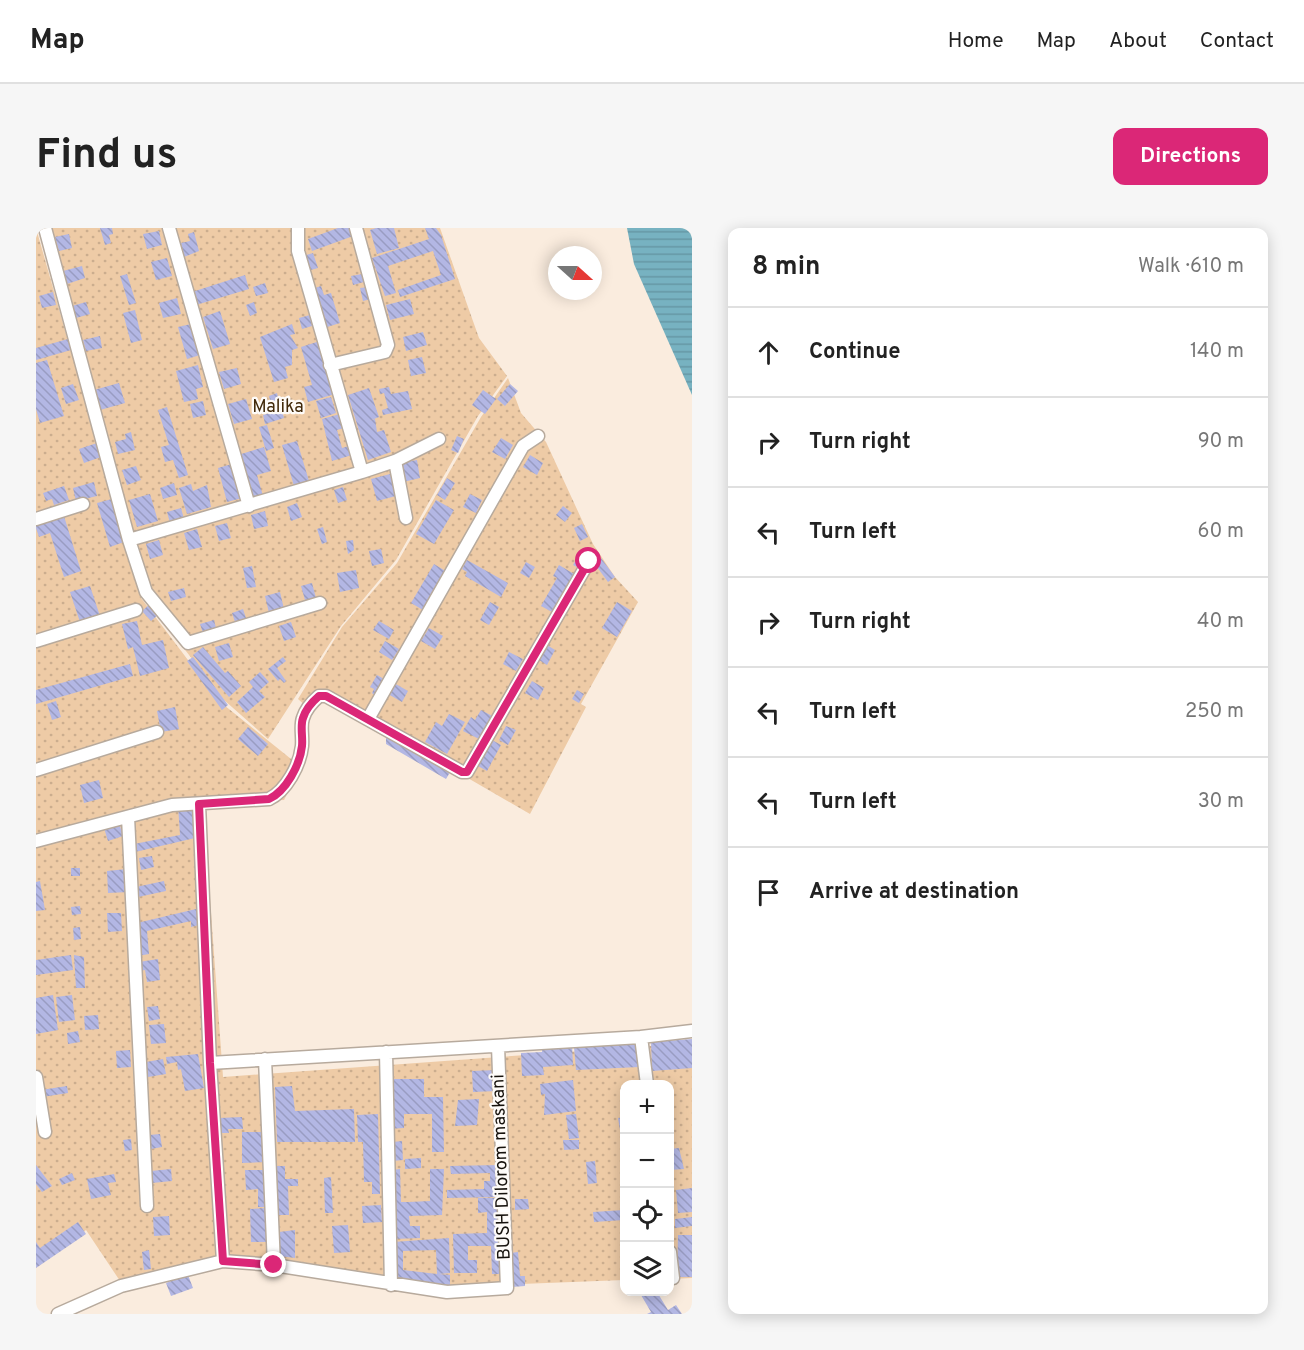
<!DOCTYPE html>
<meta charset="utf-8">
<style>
:root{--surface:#fff;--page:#f6f6f6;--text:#222;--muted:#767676;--line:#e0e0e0;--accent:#db2777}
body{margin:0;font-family:Overpass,sans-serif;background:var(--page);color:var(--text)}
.controls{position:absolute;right:18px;bottom:18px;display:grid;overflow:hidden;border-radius:12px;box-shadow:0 3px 15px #0003}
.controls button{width:54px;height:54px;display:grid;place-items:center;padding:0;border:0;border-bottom:2px solid var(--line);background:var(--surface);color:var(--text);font:30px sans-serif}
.compass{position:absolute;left:512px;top:18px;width:54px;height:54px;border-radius:50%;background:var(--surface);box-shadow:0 3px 15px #0003;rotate:111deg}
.stop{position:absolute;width:18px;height:18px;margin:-14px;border:4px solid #db2777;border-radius:50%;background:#fff}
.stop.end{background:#db2777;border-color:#fff;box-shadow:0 2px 6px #0008}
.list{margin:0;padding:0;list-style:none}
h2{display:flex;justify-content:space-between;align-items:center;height:78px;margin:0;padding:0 24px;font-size:26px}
h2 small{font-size:20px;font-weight:400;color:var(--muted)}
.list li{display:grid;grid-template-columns:39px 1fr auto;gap:18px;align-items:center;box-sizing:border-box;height:90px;padding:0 24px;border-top:2px solid var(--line)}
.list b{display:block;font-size:22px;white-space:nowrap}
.list em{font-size:20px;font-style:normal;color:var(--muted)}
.icon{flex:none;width:33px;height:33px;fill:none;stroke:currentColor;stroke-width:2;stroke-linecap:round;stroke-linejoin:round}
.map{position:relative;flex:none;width:656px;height:1086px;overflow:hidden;border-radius:12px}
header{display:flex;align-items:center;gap:36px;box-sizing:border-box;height:84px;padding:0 30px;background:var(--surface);border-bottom:2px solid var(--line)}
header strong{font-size:28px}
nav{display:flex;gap:33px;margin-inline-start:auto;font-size:21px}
.intro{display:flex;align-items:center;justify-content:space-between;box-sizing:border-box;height:144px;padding:0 36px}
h1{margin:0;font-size:42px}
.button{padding:15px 27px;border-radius:12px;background:var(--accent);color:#fff;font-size:21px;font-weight:700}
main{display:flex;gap:36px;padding:0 36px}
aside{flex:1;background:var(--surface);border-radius:12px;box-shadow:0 3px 15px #0003}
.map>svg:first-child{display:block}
</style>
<header>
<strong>Map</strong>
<nav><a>Home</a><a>Map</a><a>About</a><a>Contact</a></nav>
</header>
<div class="intro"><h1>Find us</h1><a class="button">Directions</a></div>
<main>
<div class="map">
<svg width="656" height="1086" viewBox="0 0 656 1086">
<defs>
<pattern id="garden-dots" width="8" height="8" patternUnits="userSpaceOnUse" patternTransform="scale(1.5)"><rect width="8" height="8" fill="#eecba6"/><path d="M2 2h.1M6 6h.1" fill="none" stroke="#cbad8e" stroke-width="1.8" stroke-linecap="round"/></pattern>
<pattern id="water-rules" width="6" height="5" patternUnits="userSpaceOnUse" patternTransform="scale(1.5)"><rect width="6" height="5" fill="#77b2c1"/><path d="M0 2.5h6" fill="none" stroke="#6698a5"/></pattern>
<pattern id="building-back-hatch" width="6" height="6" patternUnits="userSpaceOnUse" patternTransform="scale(1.5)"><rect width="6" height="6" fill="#b3b7e4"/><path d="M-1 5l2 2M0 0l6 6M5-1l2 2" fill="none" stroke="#999cc2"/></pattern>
</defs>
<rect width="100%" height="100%" fill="#faecde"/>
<path fill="url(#garden-dots)" d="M0,0L105,370L183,473L265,539L248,572L167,575L187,849L656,815V1050L634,1051V856H588V1052L360,1061L193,1033L88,1059L50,1002L0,1040Z
M12,0H404L443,110L471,148L442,188L360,332L305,398L232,511L188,472L108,369Z
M472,150L485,185L510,214L557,316L579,349L602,374L545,476L550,479L494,586L285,465L271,479L262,471L306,399L361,335L445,189Z"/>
<path fill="url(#water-rules)" d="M591,0H656V167L598,36Z"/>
<path fill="url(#building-back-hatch)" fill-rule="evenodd" d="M64,0H76L77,6L73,7L75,15L69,17Z
M302,0H318L320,7L276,23L272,11Z
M340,0H358L363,20L341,26L334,2Z
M389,0H400L405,7L419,51L364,69L362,62L405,47L397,23L352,38L360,65L349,68L336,30L393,11Z
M123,3L126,17L111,21L107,6Z
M158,4L163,23L148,29L145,15L154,13L152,6Z
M33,6L36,20L23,23L19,9Z
M277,25L282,40L271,43L267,28Z
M131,30L136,48L120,52L115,34Z
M46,38L49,50L31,56L27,43Z
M91,46L100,75L93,77L84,48Z
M326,46L328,54L317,57L315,48Z
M209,47L213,61L160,77L156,64Z
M229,55L232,65L220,68L217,59Z
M285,58L288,67L295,65L304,95L288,100L276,61Z
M332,59L335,71L327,73L324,60Z
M17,64L20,77L6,80L3,68Z
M141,70L145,86L127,90L123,75Z
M374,71L378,86L354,92L350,77Z
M50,74L54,86L40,90L36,78Z
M218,74L221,85L214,88L210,77Z
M99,82L106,112L95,115L87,85Z
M184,83L194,116L177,121L167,89Z
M274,87L276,98L266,101L263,90Z
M155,96L164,127L151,131L142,99Z
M256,96L259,106L254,107L262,120L256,122V137L249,139L252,150L238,154L224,109Z
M387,104L391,117L370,123L367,109Z
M64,108L66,120L50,123L47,112Z
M32,111L35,122L0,132V120Z
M284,113L299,166L272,174L268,159L276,157L265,119Z
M386,129L390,145L375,148L372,132Z
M11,132L28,188L4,195L0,181V135Z
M162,137L167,159L160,161L162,171L148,174L140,143Z
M201,140L205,156L188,161L183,144Z
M83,155L89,175L64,182L58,162Z
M37,156L43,172L30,176L25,160Z
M474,156L482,163L469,178L461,171Z
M353,159L355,166L372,163L376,181L347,187L346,182L352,180L348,165L344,166L343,161Z
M333,160L343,189L333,193L339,191L341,204L348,202L355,224L332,232L312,167Z
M447,162L460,171L449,186L436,177Z
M241,165L248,190L229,196L227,187L237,184L233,168Z
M295,169L300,185L285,190L280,173Z
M210,171L216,191L198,196L192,176Z
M167,173L170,187L157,190L154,176Z
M131,179L152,247L143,250L137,232L129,234L125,219L133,217L122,182Z
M304,186L308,200L301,202L306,220L313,218L316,227L296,233L286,191Z
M231,197L238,220L230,223L223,199Z
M95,204L99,222L82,226L79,214L90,211L89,206Z
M421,208L428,211L422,225L415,222Z
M465,210L477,217L469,231L456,224Z
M261,213L273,253L258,258L246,217Z
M61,215L65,229L48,235L43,221Z
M228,219L235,243L221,247L227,268L216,271L202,227Z
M494,227L507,235L501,247L487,239Z
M381,232L384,250L367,254L364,235Z
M196,236L206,270L191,274L182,240Z
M100,238L105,252L91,257L86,242Z
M354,246L360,268L341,273L335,251Z
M411,250L419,255L409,272L401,267Z
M58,254L61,268L40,273L37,260Z
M138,255L141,267L127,271L124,260Z
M155,256L157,263L171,257L175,279L151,286L143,260Z
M28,258L33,272L18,277L16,271L10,273L7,265Z
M307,259L311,272L302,275L298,262Z
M114,266L122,293L101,299L93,272Z
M434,266L446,272L440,285L427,279Z
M76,271L88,314L74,319L61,275Z
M400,272L418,282L398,316L380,306Z
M261,275L266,289L255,293L251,279Z
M527,278L536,285L529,294L520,287Z
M145,280L148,291L134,295L131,284Z
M229,283L232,298L218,301L215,287Z
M27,285L45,343L28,349L14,305L3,309L0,300V294Z
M191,295L195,310L183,313L179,298Z
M546,296L552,309L544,313L538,300Z
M287,299L291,314L286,316L281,301Z
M161,301L166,319L153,322L148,305Z
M123,312L127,327L114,331L110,316Z
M317,312L318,322L312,326L310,313Z
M345,321L348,335L336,338L333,323Z
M544,325L550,328L543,340L537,337Z
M565,330L579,349L572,354L558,335Z
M431,332L472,355L465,369L429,348L431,344L426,341Z
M490,334L499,339L493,350L484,345Z
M398,336L411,344L387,382L375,375Z
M523,337L538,346L516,384L505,378L521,350L517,348Z
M216,338L220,359L211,360L207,340Z
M320,342L323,360L304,364L301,345Z
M276,355L280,370L269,372L265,358Z
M54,358L65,391L45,397L34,364Z
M148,360L150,369L135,373L132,364Z
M244,364L248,381L233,385L229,368Z
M454,374L463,379L453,397L444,392Z
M581,374L596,383L581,409L566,400Z
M114,376L123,386L115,393L106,383Z
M207,381L211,393L200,397L196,385Z
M178,392L181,404L168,408L164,396Z
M101,393L106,417L127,412L133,440L104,448L97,419L92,421L86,396Z
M343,393L358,402L353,411L337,402Z
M255,394L260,409L248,413L243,398Z
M393,400L407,408L399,421L385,413Z
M349,413L363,421L356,432L343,424Z
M193,415L197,429L183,433L179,419Z
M511,417L519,422L511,437L503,432Z
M167,419L189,445L192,443L205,458L193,469L157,427Z
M473,424L487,431L480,443L467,436Z
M157,429L192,477L186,482L151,433Z
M247,429L250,433L241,440L250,453L248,455L244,451L242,453L232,441Z
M94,436L97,448L0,476V462Z
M224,444L233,454L223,463L229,469L210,485L201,474L217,459L213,454Z
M341,447L348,451L338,467L336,465L338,461L334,459Z
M496,453L508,460L502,472L489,465Z
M358,455L372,463L366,474L352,466Z
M541,462L548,466L543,475L536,471Z
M20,473L25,489L16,492L11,476Z
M139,479L143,501L125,504L121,483Z
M445,482L458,489L445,512L427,503L435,489L439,492Z
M413,486L429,494L411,526L389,514L400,494L406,498Z
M470,498L480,502L472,517L463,512Z
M212,499L232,516L222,528L202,511Z
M350,503L416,541L410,551L350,516Z
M456,512L465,517L451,543L442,538Z
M63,552L67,570L48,575L44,557Z
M156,576L159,610L99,624L98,616L144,607L142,577Z
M83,595L87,608L72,613L68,600Z
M116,628L118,639L105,642L103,630Z
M35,640H44V648H35Z
M91,641L93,664L72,665L71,643Z
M4,653L9,682L0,683V654Z
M128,653L130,663L102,669L100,659Z
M44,678L45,686L36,687L35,679Z
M160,681L163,697L155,699V693L111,703L113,726L102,728L101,695Z
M71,685H85L86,703L72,704Z
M44,699L45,711L38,712L37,700Z
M35,727L37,742L0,747V732Z
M38,727L48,729L49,760H40Z
M122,731L124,752L111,754L109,742L104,743L103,734Z
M17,767L22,802L0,806V770Z
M36,767L39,792L23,794L20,769Z
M122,778L124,791L113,793L111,779Z
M62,787L63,801L49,802L48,788Z
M128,796L130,815L115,816L113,797Z
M42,803L44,814L32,816L31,805Z
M656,811V840L616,843L615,814Z
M600,812L603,839L540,842L538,819Z
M536,816L537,837L507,839L508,847L486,848L485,825L506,824V818Z
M94,822L95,839L81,840L80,823Z
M162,826L168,860L149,863L145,841L142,842L141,834L131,836L130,829Z
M127,831L130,846L112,849L110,834Z
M460,842L461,863L437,864L436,843Z
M351,851H388V869H407L408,924H396V886H368V900L352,901Z
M537,852L540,883L508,887L509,866L505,867L504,856Z
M31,858L32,865L6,869L5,862Z
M256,858L259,883L318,881L319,914H241L239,859Z
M443,871L441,897L419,898L422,872Z
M342,886L344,966H336V954H328L327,914H322L321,887Z
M540,886L543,910L533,911L530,887Z
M206,889L207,901H192L193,905H185L184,890Z
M588,889V907L585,908L582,890Z
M206,904H228L229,934L206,935Z
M124,906L126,919L115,921L113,907Z
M95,911L96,922L89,923L87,912Z
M527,912H543V921L528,922Z
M366,913L367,932L357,933V914Z
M643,920L648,941L634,942V921Z
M385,930V940L369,941V931Z
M559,933L561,955L552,956L550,934Z
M0,937L16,958L6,964L0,956Z
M463,937L465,969L411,970V962L448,961V953H454V945L415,946L414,938Z
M241,938H249V951H262V958H252L253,987H242Z
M135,941L136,953L116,955L115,943Z
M364,941L365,974H373L394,973V941H408L406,987L373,988L374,998H384V1010L358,1011L356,942Z
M209,942H231L233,979H222V961L210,962Z
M36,945L39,952L26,957L23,951Z
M78,946L80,954L72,955L75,967L55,971L51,951Z
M295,949L297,985H289L288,950Z
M656,960V984L642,985L640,962Z
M442,970H465L468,1046H456L455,1018H432V1032H441V1045H418L417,1006L451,1005V984L442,985Z
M479,971H492L493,981L479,982Z
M345,977L346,994L327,995L326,978Z
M231,980L233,1014H215L214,981Z
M588,982V992L558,994L557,984Z
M133,988L134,1007L118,1008L117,989Z
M656,989V998L639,1000V991Z
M42,994L50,1006L0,1040V1014L4,1020Z
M312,997L314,1024L298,1025L296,998Z
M259,1002V1030L243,1028V1004Z
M642,1007H656V1049H641Z
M413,1010L414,1045L403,1046L414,1047V1057L359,1053L357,1014ZM400,1022L401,1046L367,1042V1023Z
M113,1022L115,1041L108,1042L106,1024Z
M482,1024L484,1048H489V1058L476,1059L474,1025Z
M152,1047L157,1060L135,1068L130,1055Z
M612,1064H621L632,1082L640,1077L646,1086H611L615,1084L605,1067Z"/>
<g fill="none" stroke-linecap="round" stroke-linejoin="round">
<g stroke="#b7aa9d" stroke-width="15">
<path id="minor" d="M9,0L93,312L110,364L152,415L284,375
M133,0L213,278
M262,0V23L326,244
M294,137L349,124L352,117L320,0
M359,233L370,290
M0,291L47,276
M93,312L326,244L359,233L403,211
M0,413L100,382
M332,491L487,218L502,208
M0,542L121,504
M163,576L174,835L187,1033
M92,589L111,978
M0,613L136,577L233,571C250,563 264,537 266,518C267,508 264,498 267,490C270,480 276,474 283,468H290L426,544H431L553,333
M605,809L611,856
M350,824L355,1057
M229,831L238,1037
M174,835L605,809L656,803
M0,849L9,904
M634,1024L637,1050
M22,1086L85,1058L187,1033L238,1037L411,1064L471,1060L462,818"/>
</g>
<use href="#minor" stroke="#fff" stroke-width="12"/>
</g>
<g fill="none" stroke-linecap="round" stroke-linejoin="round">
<path stroke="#db2777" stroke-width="8" d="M238,1037L187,1033L174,835L163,576L233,571C250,563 264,537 266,518C267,509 264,498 267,490C270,480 276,474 283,468H290L426,544H431L553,333"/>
</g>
<g text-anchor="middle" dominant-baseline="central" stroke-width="4.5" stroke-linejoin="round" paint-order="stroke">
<g font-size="18" fill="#41290a" stroke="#fefbf8">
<text x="242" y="179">Malika</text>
</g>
<g font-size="18" fill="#16120d" stroke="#fefbf8">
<text transform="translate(466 939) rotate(-92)">BUSH Dilorom maskani</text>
</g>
</g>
</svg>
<div class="controls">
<button>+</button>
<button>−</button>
<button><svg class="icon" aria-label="locate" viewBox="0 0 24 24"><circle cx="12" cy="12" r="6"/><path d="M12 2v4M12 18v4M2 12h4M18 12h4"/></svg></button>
<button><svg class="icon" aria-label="layers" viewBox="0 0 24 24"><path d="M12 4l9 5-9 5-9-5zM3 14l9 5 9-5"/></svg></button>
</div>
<svg class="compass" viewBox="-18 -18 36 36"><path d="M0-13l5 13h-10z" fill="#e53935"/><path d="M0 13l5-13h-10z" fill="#767676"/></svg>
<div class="stop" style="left:553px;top:333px"></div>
<div class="stop end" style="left:238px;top:1037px"></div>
</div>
<aside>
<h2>8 min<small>Walk · 610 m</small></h2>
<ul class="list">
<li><svg class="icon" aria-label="ahead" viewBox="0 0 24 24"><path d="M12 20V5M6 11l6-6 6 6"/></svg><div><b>Continue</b></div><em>140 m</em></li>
<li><svg class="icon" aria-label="right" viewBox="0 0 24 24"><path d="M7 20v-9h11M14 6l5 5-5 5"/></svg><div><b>Turn right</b></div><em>90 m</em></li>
<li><svg class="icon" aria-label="left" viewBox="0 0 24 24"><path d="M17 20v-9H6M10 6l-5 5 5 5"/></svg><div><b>Turn left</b></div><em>60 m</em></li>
<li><svg class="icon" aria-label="right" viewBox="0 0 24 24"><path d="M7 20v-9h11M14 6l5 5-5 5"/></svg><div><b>Turn right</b></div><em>40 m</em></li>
<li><svg class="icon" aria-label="left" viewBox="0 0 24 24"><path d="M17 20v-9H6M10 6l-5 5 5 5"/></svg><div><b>Turn left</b></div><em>250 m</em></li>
<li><svg class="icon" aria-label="left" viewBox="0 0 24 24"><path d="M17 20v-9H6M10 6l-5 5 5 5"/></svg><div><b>Turn left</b></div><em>30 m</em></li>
<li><svg class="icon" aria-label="arrive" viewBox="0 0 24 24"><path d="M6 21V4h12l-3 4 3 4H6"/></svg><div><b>Arrive at destination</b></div></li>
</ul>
</aside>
</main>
